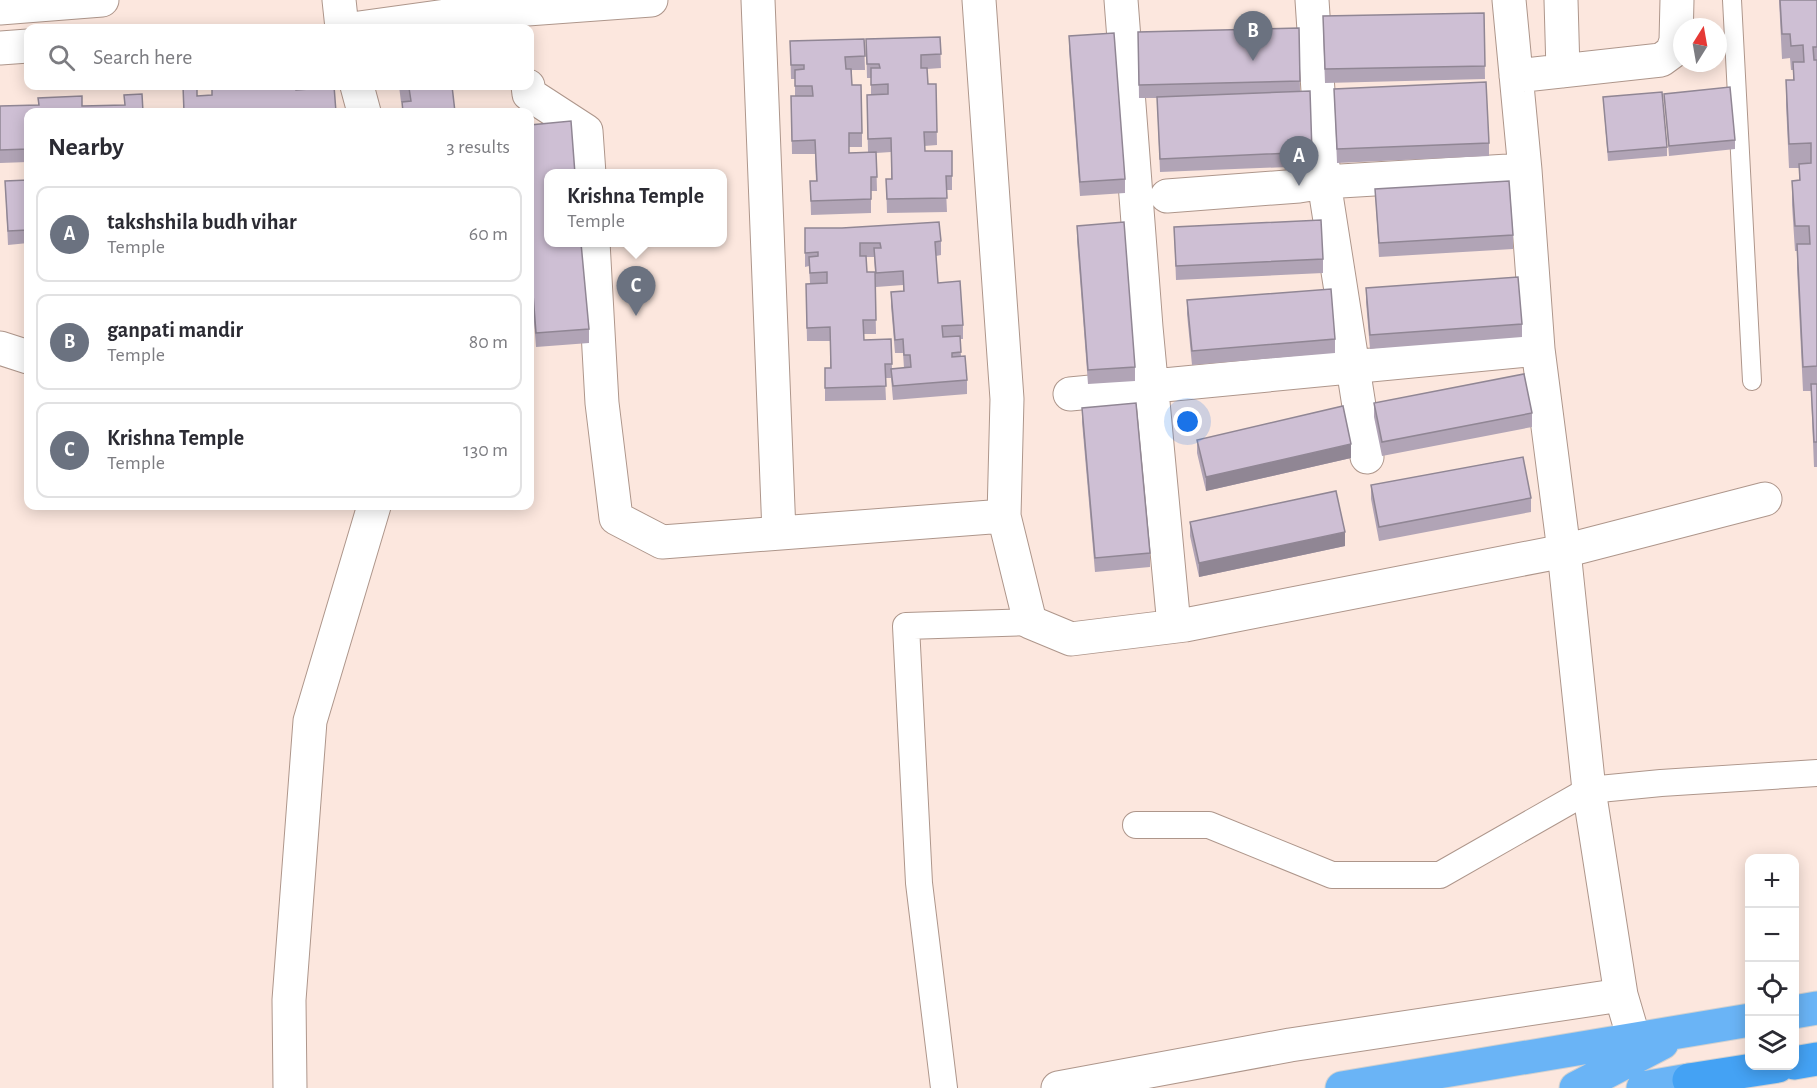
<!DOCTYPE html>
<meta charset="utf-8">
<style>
:root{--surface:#fff;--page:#f7f7f7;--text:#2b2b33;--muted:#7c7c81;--line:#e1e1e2;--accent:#7c3aed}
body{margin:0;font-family:"Alegreya Sans",sans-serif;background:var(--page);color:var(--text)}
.controls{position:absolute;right:18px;bottom:18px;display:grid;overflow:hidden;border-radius:12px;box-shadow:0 3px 15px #0003}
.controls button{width:54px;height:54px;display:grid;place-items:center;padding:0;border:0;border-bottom:2px solid var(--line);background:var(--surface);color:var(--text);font:30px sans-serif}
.compass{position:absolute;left:1673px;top:18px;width:54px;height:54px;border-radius:50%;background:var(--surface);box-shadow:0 3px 15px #0003;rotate:11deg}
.you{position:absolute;left:1188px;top:422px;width:21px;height:21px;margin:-15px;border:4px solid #fff;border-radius:50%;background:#1a73e8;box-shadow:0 0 0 9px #1a73e833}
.badge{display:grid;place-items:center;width:39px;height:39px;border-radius:50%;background:var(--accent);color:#fff;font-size:20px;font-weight:700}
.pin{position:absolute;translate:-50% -50px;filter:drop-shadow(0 2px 3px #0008)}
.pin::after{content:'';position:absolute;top:32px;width:21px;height:18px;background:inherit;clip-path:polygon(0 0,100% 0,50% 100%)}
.popup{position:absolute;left:544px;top:169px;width:183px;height:78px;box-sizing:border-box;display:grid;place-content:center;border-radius:12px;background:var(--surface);filter:drop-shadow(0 2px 4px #0005);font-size:20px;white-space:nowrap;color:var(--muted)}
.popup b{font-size:22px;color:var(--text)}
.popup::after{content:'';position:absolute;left:50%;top:100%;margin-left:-12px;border:12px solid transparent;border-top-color:var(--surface)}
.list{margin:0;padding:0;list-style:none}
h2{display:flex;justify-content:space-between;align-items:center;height:78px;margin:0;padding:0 24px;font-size:26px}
h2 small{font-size:20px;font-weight:400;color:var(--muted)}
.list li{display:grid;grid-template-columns:39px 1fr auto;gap:18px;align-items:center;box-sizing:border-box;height:96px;margin:0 12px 12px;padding:0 12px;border:2px solid var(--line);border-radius:12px}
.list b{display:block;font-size:22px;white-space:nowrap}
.list p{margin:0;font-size:20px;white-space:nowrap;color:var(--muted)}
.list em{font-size:20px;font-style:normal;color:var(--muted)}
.icon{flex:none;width:33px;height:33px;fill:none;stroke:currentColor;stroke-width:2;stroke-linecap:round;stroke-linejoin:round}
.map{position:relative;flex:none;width:1817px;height:1088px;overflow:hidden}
.search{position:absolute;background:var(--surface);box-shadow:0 3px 15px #0003;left:24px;top:24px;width:510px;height:66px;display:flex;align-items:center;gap:15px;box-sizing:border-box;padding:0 21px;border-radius:12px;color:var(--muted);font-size:22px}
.panel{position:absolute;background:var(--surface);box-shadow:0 3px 15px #0003;left:24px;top:108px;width:510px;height:402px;border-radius:12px}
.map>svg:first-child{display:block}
</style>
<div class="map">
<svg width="1817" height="1088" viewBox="0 0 1817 1088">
<rect width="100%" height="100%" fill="#fce7de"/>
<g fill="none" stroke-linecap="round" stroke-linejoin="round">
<g stroke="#ae968b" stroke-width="20">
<path id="service" d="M1732,0L1752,381"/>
</g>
<g stroke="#ae968b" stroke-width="28">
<path id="pedestrian" d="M1136,825H1209L1332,875H1440L1589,790L1661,783L1817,773
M944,1088L919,883L906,626L1030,622"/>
</g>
<g stroke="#ae968b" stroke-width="35">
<path id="minor" d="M339,0L342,28
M758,0L779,533
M979,0L1007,399L1004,516L1030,622L1071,639L1185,625L1564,551L1765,499
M1121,0L1146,327L1174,626
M1312,0L1324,182L1367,457
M1509,0L1525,170L1538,349L1564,551L1589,790L1621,995
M1561,0L1563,71
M0,8L102,0
M359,28L461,14L651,0
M0,48L28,46
M1516,76L1661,60L1672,52L1676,41L1677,0
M357,86L364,112
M528,86L529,94L586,131L589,174
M1167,196L1299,186L1324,182L1525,170
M593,242L602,403L616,518L662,542L1004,516
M0,348L28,357
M1070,394L1538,349
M290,1088L289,1000L310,721L374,506
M1058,1088L1290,1045L1621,995L1634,1039"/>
</g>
<g stroke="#d2d1d0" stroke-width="35">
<path id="trunk" d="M1794,1012L1817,1008
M1342,1088L1750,1020
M1576,1088L1662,1043
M1643,1088L1689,1080"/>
</g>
<g stroke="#d2d1d0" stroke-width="35">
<path id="motorway" d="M1794,1063L1817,1059
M1689,1080L1778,1066"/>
</g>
<use href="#service" stroke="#fff" stroke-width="18"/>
<use href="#pedestrian" stroke="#fff" stroke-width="26"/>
<use href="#minor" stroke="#fff" stroke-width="33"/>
<use href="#trunk" stroke="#6ab4f6" stroke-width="33"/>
<use href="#motorway" stroke="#44a2f4" stroke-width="33"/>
</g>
<path fill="#b1a4b6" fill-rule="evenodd" d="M1779,0H1817V467H1814L1811,391H1803L1797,268V251H1795L1792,205V181L1799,180V168H1789L1786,104V80H1793V70H1791L1790,58L1782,59Z
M1484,13L1485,79L1325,83L1323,30Z
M1299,28L1300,91L1312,152V166L1160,172L1157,98H1139L1138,32Z
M1069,36L1125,179V193L1080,196L1069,50Z
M940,37L941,68L927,69L928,84H936L937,145L924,146L925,151H952V190H946L947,212L887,213L886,179H891V152L876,153L877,191H871V213L811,215L810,181H816L815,154H792L791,96H795V79H791L790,41L864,39L865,70H852V85L862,133V147H849V153L868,152L867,109L871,95V78H867L866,39Z
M399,86H452L455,112H402V102L409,101L401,102Z
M1334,89L1489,143V156L1337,163Z
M1664,94L1735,140V149L1669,156Z
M1603,97L1667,147V156L1608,161Z
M38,98L82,106L143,112H28V162L0,163V106L38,105Z
M530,125L589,329V343L536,347L530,269Z
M28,180V243L8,245L5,181Z
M1375,189L1513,235V249L1379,257Z
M1077,226L1135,367V381L1088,384L1077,240Z
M1174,227L1323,259V273L1176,280Z
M805,228L941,241V255L936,256L938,283L963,325V339H960L961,356L967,380V394L893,400L891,378H885L886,400L825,401V368H830V341H807L806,297L810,283L809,266L805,267ZM866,257H874L875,272H867ZM875,279L876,287L903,285V291L891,292V306L895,353H903L904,368L892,369L891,339L864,340V334H876Z
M1366,288L1522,324V337L1370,349L1366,302Z
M1187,300L1335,339V353L1192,365L1187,314Z
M1374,403L1532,413V427L1382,456L1374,417Z
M1082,408L1150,553V567L1095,572L1082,422Z
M1197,440L1351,458L1206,491L1197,453Z
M1371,485L1531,498V512L1379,541L1371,499Z
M1190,522L1345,546L1199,577L1190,536Z"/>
<path fill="#908694" d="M1351,444V458L1206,491V477Z
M1345,532V546L1199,577V563Z"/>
<path fill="#cebfd4" stroke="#908694" stroke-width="1.5" d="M1780,0H1817V47H1813L1814,60H1817V366L1803,367L1797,244H1810L1809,226H1795L1792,181L1800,180L1799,164L1811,163V143L1789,144L1786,80H1794L1793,62H1804L1803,45L1791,46L1790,34H1782Z
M1484,13L1485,66L1325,69L1323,16Z
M1299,28L1300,81L1139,85L1138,32Z
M1114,33L1125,179L1080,182L1069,36Z
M940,37L941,54L921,55V68H927L928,84H936L937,132H924L925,151H952V176H946L947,198L887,199L886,179H892L891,138L868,139L867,95L888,94V84L871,85V68H880L879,64H867L866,39Z
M864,39L865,56L845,57L846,69H851L852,85H861L862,133H849V153L876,152L877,177H871V199L811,201L810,181H817L815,140L792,141L791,96H813L812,86H795V70L804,69V65H791L790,41Z
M1486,82L1489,143L1337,149L1334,89Z
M183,86H197V96L212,95V86H242V87L296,86V90L309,89V86H334L336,112H184Z
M400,86H452L455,112H403L402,102L411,101L409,88H401Z
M1730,87L1735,140L1669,146L1664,94Z
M1310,91L1312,152L1160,159L1157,97Z
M1662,92L1667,147L1608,152L1603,97Z
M142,94L143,112H28V149L0,150V106L39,105L38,98L82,96V106L125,105L124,95Z
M571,121L575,174H549V243H581L589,329L536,333L530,255V125Z
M28,180V230L8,231L5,181Z
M1509,181L1513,235L1379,243L1375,189Z
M1321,220L1323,259L1176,266L1174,227Z
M939,222L941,241L935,242L938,283L960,281L963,325L942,326L943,337L960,336L961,352L952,353V357L965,356L967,380L893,386L891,369L911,367L910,355H904L903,339L895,340L891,292L904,291L903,271L876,273L874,248H881L880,243H860V256H866L867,272H875L876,320H863L864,340L891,339L892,364H885L886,386L825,388V368H831L830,327L807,328L806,284L827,283V272L810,273L809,257L818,256V252L805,253V228H842Z
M1124,222L1135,367L1088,370L1077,226Z
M1518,277L1522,324L1370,335L1366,288Z
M1331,289L1335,339L1192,351L1187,300Z
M1524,374L1532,413L1382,442L1374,403Z
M1811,384H1817V442H1814Z
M1136,403L1150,553L1095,558L1082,408Z
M1343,406L1351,444L1206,477L1197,440Z
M1523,457L1531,498L1379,527L1371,485Z
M1336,491L1345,532L1199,563L1190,522Z"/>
</svg>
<div class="controls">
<button>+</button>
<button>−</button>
<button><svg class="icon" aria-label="locate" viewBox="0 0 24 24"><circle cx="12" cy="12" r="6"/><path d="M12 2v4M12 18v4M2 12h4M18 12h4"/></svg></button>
<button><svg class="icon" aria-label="layers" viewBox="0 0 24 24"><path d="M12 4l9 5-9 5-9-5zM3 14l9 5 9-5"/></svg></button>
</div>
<svg class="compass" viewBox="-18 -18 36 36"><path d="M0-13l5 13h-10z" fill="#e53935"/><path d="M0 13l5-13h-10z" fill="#7c7c81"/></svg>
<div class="you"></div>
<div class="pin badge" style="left:1299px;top:186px;background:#6b7280">A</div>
<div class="pin badge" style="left:1253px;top:61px;background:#6b7280">B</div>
<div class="pin badge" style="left:636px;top:316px;background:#6b7280">C</div>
<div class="popup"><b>Krishna Temple</b>Temple</div>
<div class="search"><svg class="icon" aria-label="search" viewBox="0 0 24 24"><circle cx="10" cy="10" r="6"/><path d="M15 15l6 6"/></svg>Search here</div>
<section class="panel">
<h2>Nearby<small>3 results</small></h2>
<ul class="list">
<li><span class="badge" style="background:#6b7280">A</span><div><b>takshshila budh vihar</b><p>Temple</p></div><em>60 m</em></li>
<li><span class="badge" style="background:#6b7280">B</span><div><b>ganpati mandir</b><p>Temple</p></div><em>80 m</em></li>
<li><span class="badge" style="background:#6b7280">C</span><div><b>Krishna Temple</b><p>Temple</p></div><em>130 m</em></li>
</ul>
</section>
</div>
